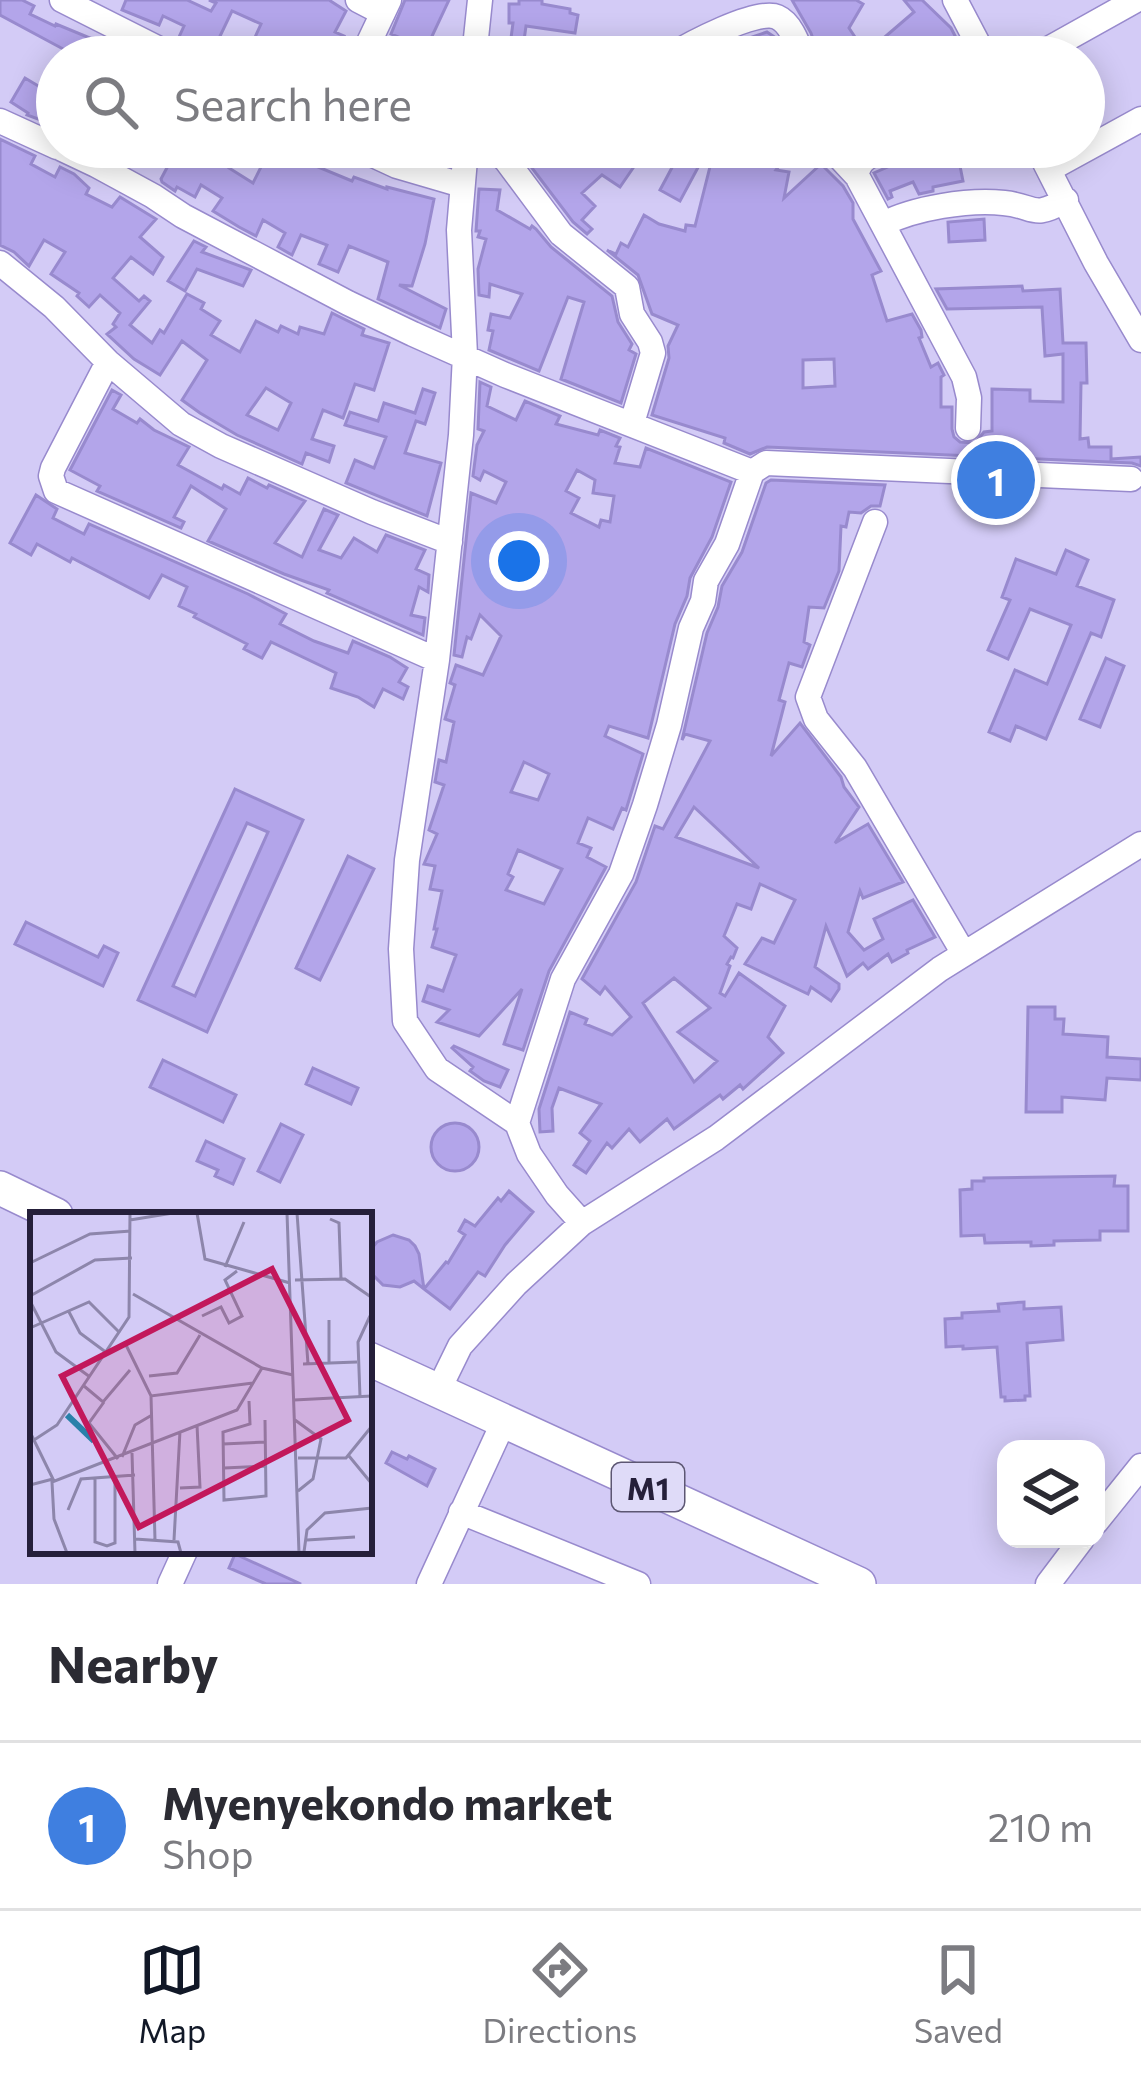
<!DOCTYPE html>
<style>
:root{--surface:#fff;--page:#f7f7f7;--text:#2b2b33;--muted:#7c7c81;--line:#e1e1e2;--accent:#111827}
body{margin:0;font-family:Commissioner,sans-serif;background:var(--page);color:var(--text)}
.controls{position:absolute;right:36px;bottom:36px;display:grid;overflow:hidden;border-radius:24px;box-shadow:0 6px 30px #0003}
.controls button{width:108px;height:108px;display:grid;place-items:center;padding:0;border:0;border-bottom:3px solid var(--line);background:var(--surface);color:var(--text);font:60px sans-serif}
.you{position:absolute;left:519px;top:561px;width:42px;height:42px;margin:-30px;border:9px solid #fff;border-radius:50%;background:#1a73e8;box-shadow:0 0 0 18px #1a73e833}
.badge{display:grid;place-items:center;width:78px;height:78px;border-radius:50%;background:var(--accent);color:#fff;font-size:39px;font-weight:700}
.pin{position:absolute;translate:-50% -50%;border:6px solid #fff;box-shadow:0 3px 12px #0006}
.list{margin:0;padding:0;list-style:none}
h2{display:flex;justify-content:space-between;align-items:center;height:156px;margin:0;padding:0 48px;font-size:51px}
h2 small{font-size:39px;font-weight:400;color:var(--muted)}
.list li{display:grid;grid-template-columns:78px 1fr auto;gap:36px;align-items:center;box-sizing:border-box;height:168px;padding:0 48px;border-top:3px solid var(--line)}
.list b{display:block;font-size:45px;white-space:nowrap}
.list p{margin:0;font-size:39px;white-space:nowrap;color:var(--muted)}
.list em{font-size:39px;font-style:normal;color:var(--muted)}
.icon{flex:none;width:66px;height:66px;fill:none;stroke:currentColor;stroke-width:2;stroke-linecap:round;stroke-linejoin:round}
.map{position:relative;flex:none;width:1141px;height:1584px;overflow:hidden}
.search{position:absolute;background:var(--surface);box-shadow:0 6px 30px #0003;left:36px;right:36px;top:36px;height:132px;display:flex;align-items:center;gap:30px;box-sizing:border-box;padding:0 42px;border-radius:66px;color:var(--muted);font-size:45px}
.sheet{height:324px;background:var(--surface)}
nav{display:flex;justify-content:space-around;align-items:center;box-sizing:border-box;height:168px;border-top:3px solid var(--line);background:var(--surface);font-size:33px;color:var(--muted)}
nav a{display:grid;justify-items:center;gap:6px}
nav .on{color:var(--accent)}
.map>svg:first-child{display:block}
</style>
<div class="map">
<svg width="1141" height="1584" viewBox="0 0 1141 1584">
<rect width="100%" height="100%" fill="#d3cbf6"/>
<path fill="#b3a5ea" stroke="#988ace" stroke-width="3" fill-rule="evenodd" d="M0,0H22L34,6L30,14L55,26L56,24L90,38L87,44L111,57H61L65,50L0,15Z
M126,0H187L211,11L216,3L209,0H329L346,11L335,32L344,36L333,57H246L261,24L232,11L212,53L179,37L184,26L163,16L159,25L122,10Z
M405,0H449L426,49L391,34Z
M519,0H542V4L570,9V13L578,15L575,33L526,26L522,55L509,53L513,23H509V4H519Z
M792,0H856L863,4L849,28L857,40L841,51L846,57H819L811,33Z
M904,0H922L951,28L966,57H945L936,42L923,54L910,40L890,55L879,42L914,12Z
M767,32L776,38L785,57L778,49L766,57H741L731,44Z
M57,67V126L27,115L28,113L11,102L25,78L45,90Z
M0,139L35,156L31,164L55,177L60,167L74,174L89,188L86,194L112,207L120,197L156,219L140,237L163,257L153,274L131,257L113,278L139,301L144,296L150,301L130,325L152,343L160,330L164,333L187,294L204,303L201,309L220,321L211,335L240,352L256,321L278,332L281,326L298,334L300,327L324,334L332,313L364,329L362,335L389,343L374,390L355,384L343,418L323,410L312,439L334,446L329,462L306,453L302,464L237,435L200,413L182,400L207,360L182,341L160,375L134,359L107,334L116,327L113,324L120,313L100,295L89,307L77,296L79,293L51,274L65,252L44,240L29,266L14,252L0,245ZM266,388L291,403L278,430L247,415Z
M178,147L206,159L212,147H239L229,168L253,183L267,155L251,147H312L306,160L319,165L318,167L352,181L354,177L387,189V187L434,199L425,244L412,286L399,285L446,309L440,328L378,299L388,262L349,246L338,272L319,264L327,245L301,235L292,255L278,247L285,233L263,220L256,236L239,227L213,211L222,198L201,185L195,197L177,187L175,191L162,182L161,179Z
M516,147H629L642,155L620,187L602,175L582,193L595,206L582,220L592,229L587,234L573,222Z
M683,147H709L680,201L660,190Z
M715,147H782L789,152L776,170L789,172L784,198L821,164L843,186L853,203V219L881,271L872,275L887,321L912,314L921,330L922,337L919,338L931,367L938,363L944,375L941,377V407H952V429L954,437L960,442L975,443L984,432L992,431V389L1030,390V401L1063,402V354L1045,356L1042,307L947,309L936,289L1022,286L1023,291L1060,289L1063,343H1086L1087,383H1081L1080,439L1088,438L1089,447H1111V459L1141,457V466L1132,463L767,447L750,454L724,443L725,438L652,415L669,358L668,346L678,325L652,314L638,275L607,250L616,254L621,243L628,247L644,215L659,224L685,231L686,225L695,226ZM834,359L835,386L803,388V360Z
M910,147H998L999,152L959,161L963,181L933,187V191L919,194L913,182L890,191L892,197L888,199L874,173L906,159Z
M479,189L500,190L497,210L530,229L532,226L536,229L551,247L612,296L618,322L632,344L629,350L636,354L621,403L561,379L584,302L568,297L539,371L489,350L493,331L488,330L491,314L510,318L522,294L490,284L489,297L479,295L478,269L486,239L478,237L480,231H476Z
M984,219L985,240L949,242L948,222Z
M194,241L206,247L202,252L251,270L243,286L197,269L185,291L168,281Z
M480,382L491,387L487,406L516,420L525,401L560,416L556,424L598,435L600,430L620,438L616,446L620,447L615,463L640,467L646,448L731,482L712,537L690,578L687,596L675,624L648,738L609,726L605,736L643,754L626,810L622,808L613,829L588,818L578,843L591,848L587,857L606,867L549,971L523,1050L504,1044L522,989L479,1036L437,1022L449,1010L423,1001L428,986L443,991L456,955L432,947L437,929H434L442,891L430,889L435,866L424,864L437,834L429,830L444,785L435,782L439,760L446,762L454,722L445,719L455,685L450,683L456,665L483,675L501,636L480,615L471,639L467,637L462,657L454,655L471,493L496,503L506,482L484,471L480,480L473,476L477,445L484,431L478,429ZM577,470L595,480L593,493L614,496L610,522L601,520L599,527L571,513L579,498L566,491ZM524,762L549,774L538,800L511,792ZM518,850L562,869L544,904L506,890L513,877L508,874Z
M423,389L435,393L425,424L416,421L405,453L441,463L427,516L346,483L355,460L374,468L386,437L345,425L350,412L378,421L384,403L415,413Z
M112,390L121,395L113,409L137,423L140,419L154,430L189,447L178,465L222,489L224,485L240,494L248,478L267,488L269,485L305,501L275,543L302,557L324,509L338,515L319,550L341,558L354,538L377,552L386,535L425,550L416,569L429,575L428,592L419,587L411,615L425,618L423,635L327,593L329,590L284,574L208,541L226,509L191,486L174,517L184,522L181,528L97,491L100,486L70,470Z
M771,480L885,485L880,506H871L861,513L849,512L846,527L841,526L839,571L824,608L809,607L804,642L810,645L802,667L789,663L779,700L785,702L771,756L800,723L841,777L844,787L859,807L835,843L868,824L903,882L863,898L860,891L848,932L864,950L883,939L874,919L913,900L935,937L907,950L908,953L892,962L888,954L868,969L863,963L847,976L826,926L815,967L839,984V989L831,1001L811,987L808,994L745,964L762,938L774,943L795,900L760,884L751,909L737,904L724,936L737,948L733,958L731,957L727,964L730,966L720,993L725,996L739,973L785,1006L768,1037L783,1053L743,1089L740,1085L723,1099L720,1095L674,1129L667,1119L640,1142L629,1129L612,1148L607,1143L586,1173L574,1165L590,1141L580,1133L601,1104L559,1088L552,1108L553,1131L540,1132L539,1109L570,1012L587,1019L585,1024L612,1035L631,1017L605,987L600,994L582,979L636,882L655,826L663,829L710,741L685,734L682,740L707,633L718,607L722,586L742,552L766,483ZM694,807L759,868L676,837ZM674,978L710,1008L678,1032L717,1061L694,1082L643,1003Z
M36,495L57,509L53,518L84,534L89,524L248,594L286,614L280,624L314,641L348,653L353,641L390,657L407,668L399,682L408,687L403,699L383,689L374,707L358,697L331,688L336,673L271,642L262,658L244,649L247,644L194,617L196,614L179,606L187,587L162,575L149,598L72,558L70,562L37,544L31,555L10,543Z
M1066,550L1088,560L1077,586L1114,600L1101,637L1091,633L1046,739L1016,726L1010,741L989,732L1015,670L1047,684L1071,625L1030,609L1008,659L988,650L1010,600L1002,597L1016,559L1056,574Z
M1106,658L1124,666L1100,727L1080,719Z
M235,789L303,820L207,1032L138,1000ZM247,823L268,832L195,996L173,986Z
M348,856L374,869L320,980L296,968Z
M26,922L98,957L104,946L118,953L103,986L15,944Z
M1028,1007H1055V1019H1064L1063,1034L1108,1037L1107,1057L1141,1059V1080L1107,1078L1105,1100L1062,1097V1112H1026Z
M454,1046L508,1070L500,1087L484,1081L470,1071L473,1067L452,1048Z
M163,1060L236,1095L223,1122L150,1087Z
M313,1068L358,1088L351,1104L306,1084Z
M431 1147a24 24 0 1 1 48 0a24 24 0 1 1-48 0Z
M281,1124L303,1135L280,1182L258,1171Z
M206,1141L244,1159L233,1184L215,1176L218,1170L197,1161Z
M1115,1176L1114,1186H1128V1231H1100V1240L1054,1241V1245L1031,1246V1242L985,1243L984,1235L961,1236L960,1190L972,1189V1181H984V1178Z
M509,1191L533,1212L505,1245L485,1276L478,1272L450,1309L424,1289L446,1262L448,1263L465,1235L459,1231L465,1220L475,1226L498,1198L501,1201Z
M393,1235L409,1240L415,1246L419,1254L424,1289L414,1281L400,1287L383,1285L371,1273L369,1255L372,1248L377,1242Z
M1024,1302V1309L1061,1307L1063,1340L1027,1343L1030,1396H1025V1400L1005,1401V1397H1001L997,1347L963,1349V1346L946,1347L945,1319L962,1318V1313L999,1311L998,1304Z
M392,1452L407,1459L409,1456L435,1469L427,1486L386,1463Z
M235,1554L301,1584H266L229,1568Z"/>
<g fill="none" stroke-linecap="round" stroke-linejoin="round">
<g stroke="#988acd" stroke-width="27">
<path id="minor" d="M62,0L175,57
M358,0L383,13
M955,0L985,57
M362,57L389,0
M474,57L480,0
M669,57C688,45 757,8 777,17C791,23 798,44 803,57
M1034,57L1136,0
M0,121L57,147
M58,147L96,165L153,196L183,216L348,303L413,334L505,375L752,472
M356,147L397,166L462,185
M466,147L459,230L465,355L461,435L437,660L407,860L401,949L405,1021L437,1069L517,1123L529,1154L557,1195L582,1223
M492,147L506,160L561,234L627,287L632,314L650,342L653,353L632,423
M830,147L857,176
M894,147C878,153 857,156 857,176L964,377L969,398L968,428
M1037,147L1096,263L1141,340
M1050,169L1141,119
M883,224C914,208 969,199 1004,203C1036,206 1031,220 1066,200
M0,263L54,307L108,362L181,424L221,446L372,512L450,542
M108,362L53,468L51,476L56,491L437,660
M875,522L808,697L816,719L855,768L964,954
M517,1123L563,979L621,874L645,805L669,725L691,628L703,601L706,581L727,544L752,472L766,463L1131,479
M438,1391L460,1346L516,1284L582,1223L716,1138L940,969L1141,844
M461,1512L638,1584
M1096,1522L1141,1466
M170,1584L185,1551
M429,1584L504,1421
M1048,1584L1082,1539"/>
</g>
<g stroke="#988acd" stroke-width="36">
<path id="highway" d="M0,1188L56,1215
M369,1359L859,1584"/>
</g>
<use href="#minor" stroke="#fff" stroke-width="24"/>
<use href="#highway" stroke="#fff" stroke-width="33"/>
</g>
<g text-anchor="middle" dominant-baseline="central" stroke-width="10" stroke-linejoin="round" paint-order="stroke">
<rect fill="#dfdbf8" stroke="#5d5773" stroke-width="3" x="612" y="1463" width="72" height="48" rx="9"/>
<g font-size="30" font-weight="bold" fill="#251f3a">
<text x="648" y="1487">M1</text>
</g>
</g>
<g transform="translate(30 1212)">
<rect width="342" height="342" fill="#d3cbf6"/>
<path fill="none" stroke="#2981aa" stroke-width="6" d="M37,203L64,229"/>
<path fill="none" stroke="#8d86ab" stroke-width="3" d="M167,1L175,47L260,71M257,1L269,341M267,1L278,152M300,7L309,11L311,67M100,8L143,1M0,51L60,22L101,19M195,55L214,10M265,68L315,67L341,85M103,82L232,156L263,163M0,84L65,48L102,46M0,89L26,140L60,165M38,98L50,121L77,141M172,104L191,95L199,111L212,104L195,68L207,59M299,108V151M0,116L59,90L90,121M96,133L121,184L223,171M273,152L327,150M119,164L147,161L170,123M54,174L73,190L100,158M121,184L125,328M330,185L328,130L340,104M264,188L342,184M219,189L220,212L193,220L194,288L236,284L235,208M74,190L59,211L88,247M265,208L291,227L283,267L268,279M0,220L23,267L0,273M4,228L27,213L99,105L100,1M193,232L236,230M102,241L105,341M319,244L342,272M92,245L105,213L122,203M268,246H316L342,214M194,256L237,254M65,265V330L77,334L85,331V264M150,276L170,275L167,213M38,298L51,267L105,263M105,327L148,330L151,341M144,328L150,219M277,328L325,325M37,341L24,307L22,270L207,198L232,156M181,341L274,340L277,318L295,301L342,296"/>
<path fill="#c2185b" fill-opacity="0.15" stroke="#c2185b" stroke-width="6" d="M242,57L318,208L109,315L32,164Z"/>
<rect width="342" height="342" fill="none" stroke="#251f3a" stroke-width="6"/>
</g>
</svg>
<div class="controls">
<button><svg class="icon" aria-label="layers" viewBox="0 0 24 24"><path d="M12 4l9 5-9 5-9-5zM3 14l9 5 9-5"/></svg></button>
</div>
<div class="you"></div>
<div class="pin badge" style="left:996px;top:480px;background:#3f7fe0">1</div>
<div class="search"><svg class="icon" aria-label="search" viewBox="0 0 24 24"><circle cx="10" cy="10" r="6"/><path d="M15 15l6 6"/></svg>Search here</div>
</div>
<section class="sheet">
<h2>Nearby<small></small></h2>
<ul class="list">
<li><span class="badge" style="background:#3f7fe0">1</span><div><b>Myenyekondo market</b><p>Shop</p></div><em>210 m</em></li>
</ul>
</section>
<nav>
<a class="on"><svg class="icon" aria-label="map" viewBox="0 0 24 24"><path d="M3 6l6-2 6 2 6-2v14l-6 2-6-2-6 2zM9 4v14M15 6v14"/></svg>Map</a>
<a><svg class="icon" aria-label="directions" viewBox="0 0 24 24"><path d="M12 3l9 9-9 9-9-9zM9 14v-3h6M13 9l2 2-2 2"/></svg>Directions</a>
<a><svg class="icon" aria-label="saved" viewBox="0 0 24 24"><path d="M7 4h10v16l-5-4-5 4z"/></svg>Saved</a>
</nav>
